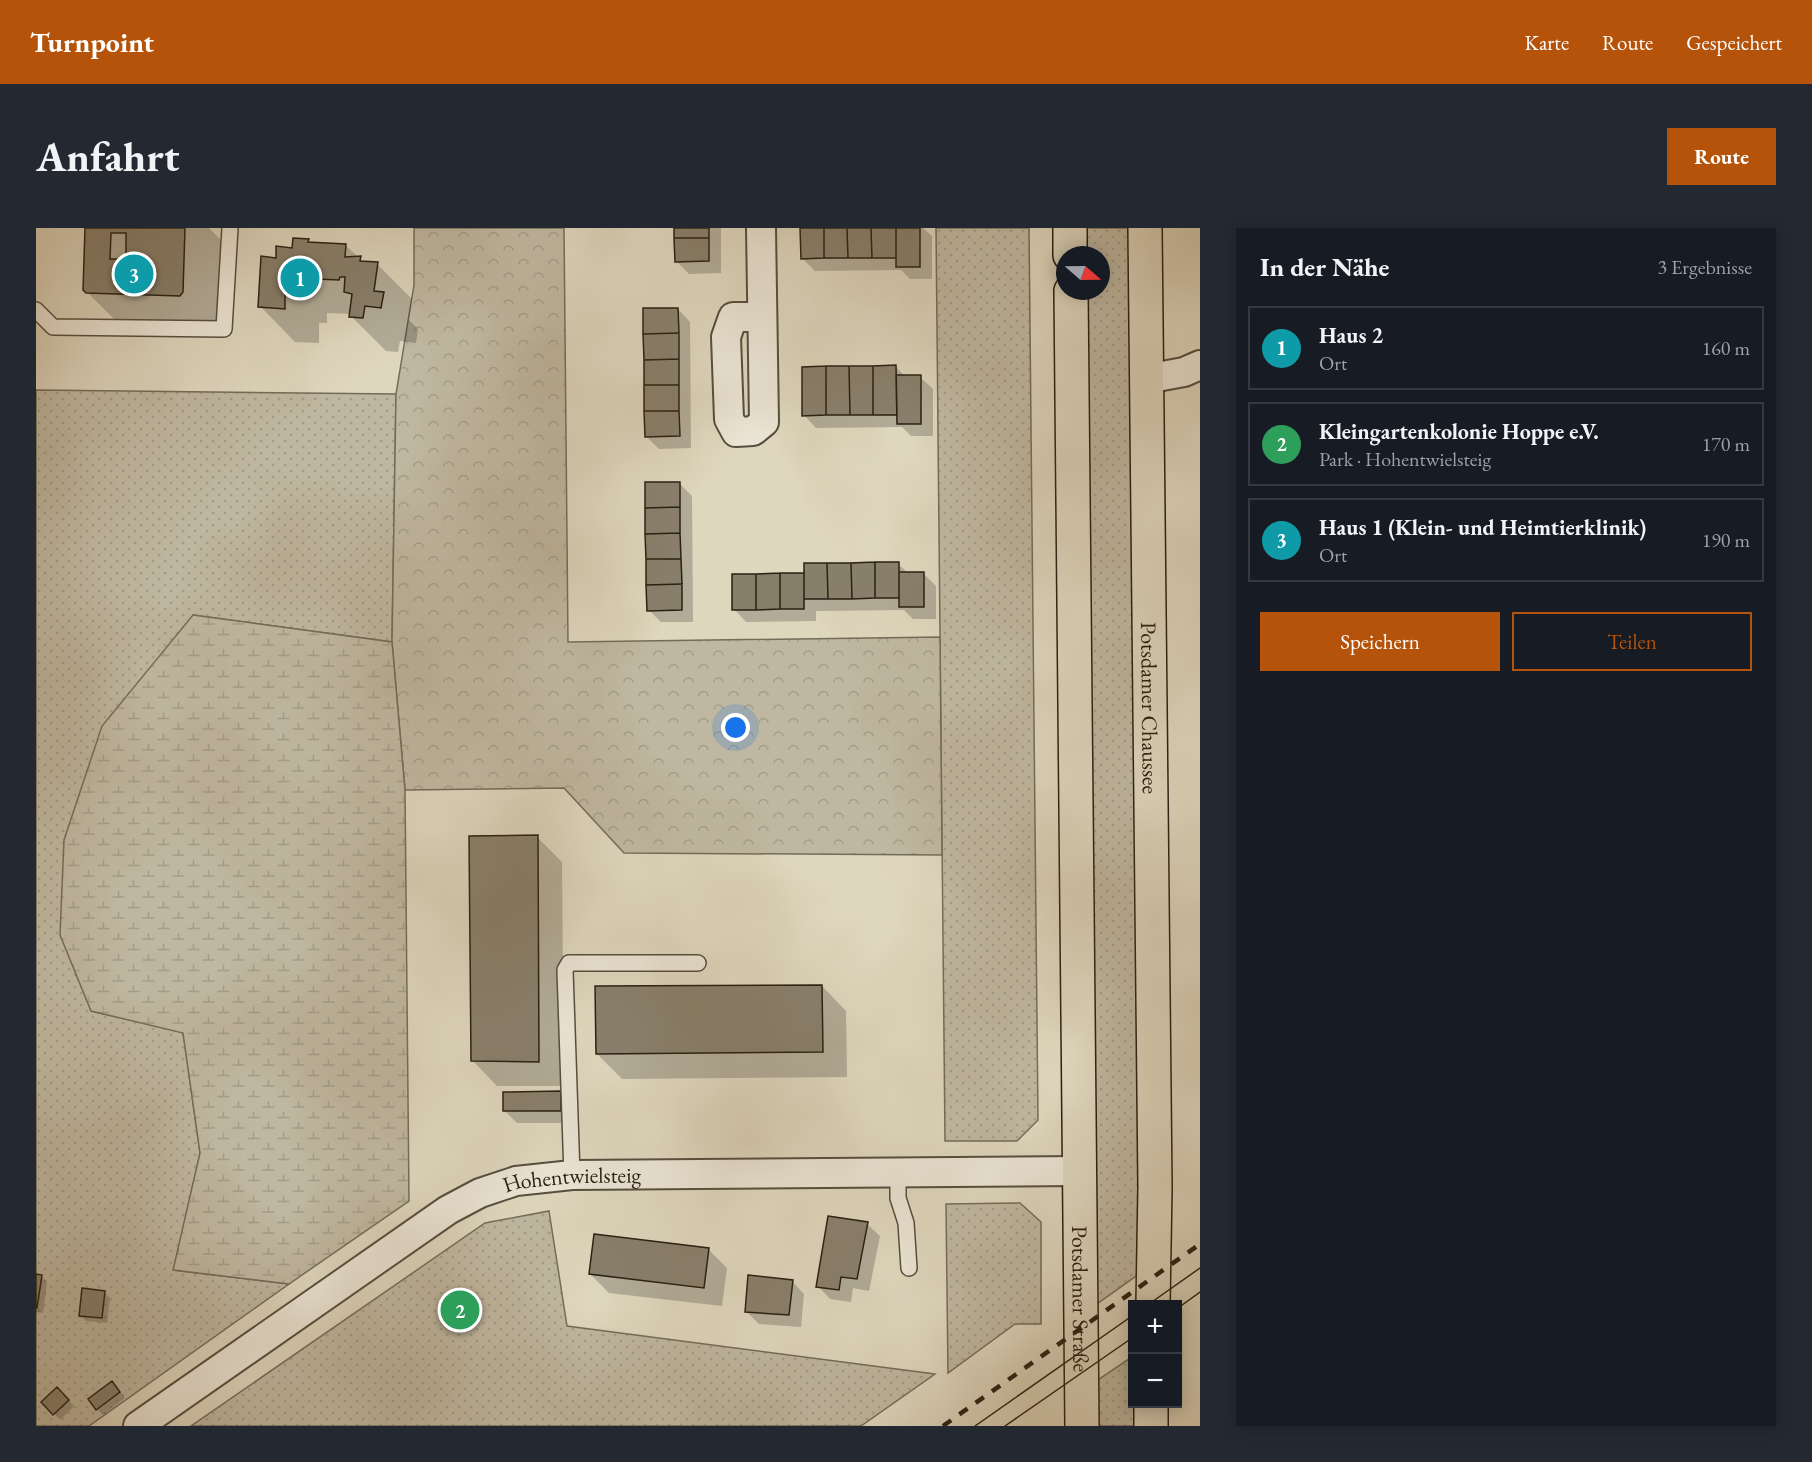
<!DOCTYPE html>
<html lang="de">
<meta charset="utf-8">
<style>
:root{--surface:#171b24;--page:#242831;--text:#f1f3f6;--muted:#9ea1a6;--line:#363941;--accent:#b45309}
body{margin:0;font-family:"EB Garamond",serif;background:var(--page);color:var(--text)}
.controls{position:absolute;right:18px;bottom:18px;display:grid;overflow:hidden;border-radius:0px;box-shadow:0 3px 15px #0003}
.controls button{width:54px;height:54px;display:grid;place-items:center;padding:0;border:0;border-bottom:2px solid var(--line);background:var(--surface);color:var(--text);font:30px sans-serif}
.compass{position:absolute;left:1020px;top:18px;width:54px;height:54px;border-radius:50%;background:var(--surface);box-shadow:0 3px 15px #0003;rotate:110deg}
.you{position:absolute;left:700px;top:500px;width:21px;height:21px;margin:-15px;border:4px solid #fff;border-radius:50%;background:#1a73e8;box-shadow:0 0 0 9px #1a73e833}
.badge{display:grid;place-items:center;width:39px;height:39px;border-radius:50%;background:var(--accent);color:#fff;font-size:20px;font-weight:700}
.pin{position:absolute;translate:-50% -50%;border:3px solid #fff;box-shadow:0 2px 6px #0006}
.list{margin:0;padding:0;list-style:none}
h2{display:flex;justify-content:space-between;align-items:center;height:78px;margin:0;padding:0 24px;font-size:26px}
h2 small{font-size:20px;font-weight:400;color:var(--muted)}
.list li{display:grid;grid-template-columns:39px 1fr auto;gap:18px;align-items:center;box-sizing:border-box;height:84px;margin:0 12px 12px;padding:0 12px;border:2px solid var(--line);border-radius:0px}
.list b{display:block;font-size:22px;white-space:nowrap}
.list p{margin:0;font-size:20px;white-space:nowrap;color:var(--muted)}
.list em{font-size:20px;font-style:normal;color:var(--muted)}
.actions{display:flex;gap:12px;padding:18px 24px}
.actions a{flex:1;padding:14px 0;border:2px solid var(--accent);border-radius:0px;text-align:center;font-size:21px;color:var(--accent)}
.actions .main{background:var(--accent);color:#fff}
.map{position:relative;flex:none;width:1164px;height:1198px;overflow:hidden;border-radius:0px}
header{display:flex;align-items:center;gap:36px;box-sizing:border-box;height:84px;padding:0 30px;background:var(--accent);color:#fff}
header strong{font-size:28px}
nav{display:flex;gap:33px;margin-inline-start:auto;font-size:21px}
.intro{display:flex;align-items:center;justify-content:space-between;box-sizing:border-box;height:144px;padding:0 36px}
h1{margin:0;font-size:42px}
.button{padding:15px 27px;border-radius:0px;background:var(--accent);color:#fff;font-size:21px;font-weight:700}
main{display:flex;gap:36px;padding:0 36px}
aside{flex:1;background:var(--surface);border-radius:0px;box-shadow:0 3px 15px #0003}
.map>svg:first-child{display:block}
</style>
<header>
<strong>Turnpoint</strong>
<nav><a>Karte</a><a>Route</a><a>Gespeichert</a></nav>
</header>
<div class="intro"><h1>Anfahrt</h1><a class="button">Route</a></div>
<main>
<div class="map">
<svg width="1164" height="1198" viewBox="0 0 1164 1198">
<defs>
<pattern id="green-dots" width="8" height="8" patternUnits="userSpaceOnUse" patternTransform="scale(1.5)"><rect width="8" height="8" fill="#bfb7a0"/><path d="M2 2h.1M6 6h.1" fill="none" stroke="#a49d89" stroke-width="1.8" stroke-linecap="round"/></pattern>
<pattern id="forest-crowns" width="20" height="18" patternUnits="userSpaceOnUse" patternTransform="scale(1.5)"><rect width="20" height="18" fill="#bfb7a0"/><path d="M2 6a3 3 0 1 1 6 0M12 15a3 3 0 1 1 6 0" fill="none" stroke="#a49d89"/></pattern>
<pattern id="wetland-marsh" width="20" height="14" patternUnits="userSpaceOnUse" patternTransform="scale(1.5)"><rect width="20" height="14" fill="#bfb7a0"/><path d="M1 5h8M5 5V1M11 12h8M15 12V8" fill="none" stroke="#a49d89"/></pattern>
</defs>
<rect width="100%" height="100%" fill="#ded6bd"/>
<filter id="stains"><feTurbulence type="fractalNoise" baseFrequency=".00333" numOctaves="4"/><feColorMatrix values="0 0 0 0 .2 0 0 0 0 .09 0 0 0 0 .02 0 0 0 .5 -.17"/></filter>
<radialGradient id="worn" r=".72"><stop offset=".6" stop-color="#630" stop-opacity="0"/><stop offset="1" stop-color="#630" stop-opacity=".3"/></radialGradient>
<path fill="url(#green-dots)" stroke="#746c5a" stroke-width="1.5" d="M900,0H993L1002,892L981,913H909Z
M1047,0H1096L1107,1043L1058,1078L1048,63H1065V27H1048Z
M0,162L360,166L356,414L157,387L55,783L147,804L164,925L138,1042L253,1056L53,1198H0Z
M984,975L1005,994V1096H979L912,1145L910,976Z
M513,983L531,1098L899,1146L825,1198H155L449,995Z
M1096,1129V1176H1104L1103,1198H1059V1154Z"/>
<path fill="url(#forest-crowns)" stroke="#746c5a" stroke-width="1.5" d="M378,0H528L532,414L904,409L906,627L588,625L528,560L369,562L356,414L360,166L378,57Z"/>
<path fill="url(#wetland-marsh)" stroke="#746c5a" stroke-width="1.5" d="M157,387L356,414L369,562L373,973L253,1056L137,1042L164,925L147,805L55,783L24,707L28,612L66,498Z"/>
<path fill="#0003" d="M50,0H173L185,12L182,100H87L48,61Z
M640,0H685V45L653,46L640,33Z
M766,0H887L896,8V51H874L865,42L779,43L766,30Z
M272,13L275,16L309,17L329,35L341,36L376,71L373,92L382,101L380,115L364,113L362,124L350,123L315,88V86L291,85V95H283V115L259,114L224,78L242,31Z
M642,81L654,94L655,220L623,221L610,208Z
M860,139L870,149H884L897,161V208H875L866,199L780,200L768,187Z
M643,255L656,268L657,394H625L613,382Z
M862,336L872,345H887L900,358V391H877L868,382L780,383V393L710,394L698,381Z
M501,609L526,634L528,858H461L437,833Z
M786,758L810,783L811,849L586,851L561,826Z
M524,865L537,877V895H481L468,882Z
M831,996L844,1008L833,1063L817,1060L815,1074L794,1071L782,1058Z
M672,1021L691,1040L686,1078L573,1065L554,1046Z
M0,1048H5L11,1054L7,1085L0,1084Z
M756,1053L768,1066L765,1099L723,1096L710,1083Z
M68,1064L74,1070L71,1095L50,1093L44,1087Z
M21,1161L38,1178L24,1192L7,1174Z
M82,1161L89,1170L67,1187L61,1181Z"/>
<path fill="#887f6b" stroke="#2a2013" stroke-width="1.5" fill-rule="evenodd" d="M49,0H149L147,64L144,68L50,65L47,62ZM75,5H90V31H74Z
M638,0H673V10H638Z
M764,0H788V30L765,31Z
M788,0H811L812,30H788Z
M811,0H835L836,30H812Z
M835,0H860V30H836Z
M860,0H884V39H860Z
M257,10L273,11L272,14L310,16L309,29L325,28L324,33L342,34L338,63L348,64L345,80L329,78L327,90L313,89L316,66L308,64L309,49H304L303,52L257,50V60L249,61V81L222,79L225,28L240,30V18L256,20Z
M638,10H673V33L639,34Z
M607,80H642L643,105L607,106Z
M643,105V131L608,132L607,106Z
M643,131V157H608V132Z
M860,137L861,187H837V138Z
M790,138H813L814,187H790Z
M790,138V187L766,188V139Z
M813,138H837V187H814Z
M860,147H885V196H861Z
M608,157H643V183H608Z
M608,183H643L644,208L609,209Z
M609,254H644V279L609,280Z
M644,279V305L609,306V280Z
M644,305L645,331H610L609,306Z
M610,331H645L646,356L610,357Z
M839,334V370L816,371L815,335Z
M839,334H863V370H839Z
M768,335H791L792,371H768Z
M791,335H815L816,371H792Z
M863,344H888V379H863Z
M744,345H768V381H744Z
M744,345V381L720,382V346Z
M696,346H720V382H696Z
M646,356V382L611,383L610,357Z
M502,607L503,834L435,833L433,608Z
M786,757L787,824L560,826L559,758Z
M525,863V883H467V864Z
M792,988L832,994L821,1051L805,1049L803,1062L780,1059Z
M558,1006L673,1020L668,1060L553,1046Z
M0,1046L6,1047L1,1080H0Z
M712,1047L757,1052L753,1087L709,1084Z
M46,1060L69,1063L66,1090L43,1088Z
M76,1153L84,1164L60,1182L52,1171Z
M21,1159L33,1172L17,1187L5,1174Z"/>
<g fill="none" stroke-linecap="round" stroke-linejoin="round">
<g stroke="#574e3e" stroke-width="18">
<path id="lane" d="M0,82L17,99L188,101L194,0
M862,946V970L870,995L873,1040
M536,947L529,742L533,735H662"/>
</g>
<g stroke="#574e3e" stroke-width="32">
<g id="street">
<path d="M725,0L728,194L717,203L700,204L693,191L690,109L697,89H726"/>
<path d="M1110,151L1148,144L1164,137"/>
<path id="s1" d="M102,1198L412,982L444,965L480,953L536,947L1044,943"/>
</g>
</g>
<g stroke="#2a2013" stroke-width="36">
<g id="primary">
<path d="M1034,0V27"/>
<path id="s2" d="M1109,0L1119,959L1117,1076"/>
<path id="s3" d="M1035,63L1046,1198"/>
<path d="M1115,1198V1176"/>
</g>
</g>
<use href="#lane" stroke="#eae4d4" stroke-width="15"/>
<use href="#street" stroke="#eae4d4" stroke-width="28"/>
<use href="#primary" stroke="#ded6bd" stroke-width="33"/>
<path stroke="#2a2013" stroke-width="1.5" d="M1113,1076L1164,1040
M1142,1080L1164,1064
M939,1198L1096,1088
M969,1198L1096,1110"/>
<path stroke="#2a2013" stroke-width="4.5" stroke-dasharray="10 10" stroke-linecap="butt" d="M907,1198L1164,1016"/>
</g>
<g text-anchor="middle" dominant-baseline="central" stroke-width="6" stroke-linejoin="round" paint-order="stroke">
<g font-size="22" fill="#2a2013" stroke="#eae4d4">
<text stroke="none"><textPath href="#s2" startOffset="480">Potsdamer Chaussee</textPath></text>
<text stroke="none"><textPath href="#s1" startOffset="508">Hohentwielsteig</textPath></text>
<text stroke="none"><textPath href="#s3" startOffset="1008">Potsdamer Straße</textPath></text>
</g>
</g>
<rect width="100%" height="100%" filter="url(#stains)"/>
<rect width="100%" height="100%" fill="url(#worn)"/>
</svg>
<div class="controls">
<button>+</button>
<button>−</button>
</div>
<svg class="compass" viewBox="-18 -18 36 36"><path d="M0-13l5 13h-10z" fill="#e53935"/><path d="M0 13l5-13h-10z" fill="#9ea1a6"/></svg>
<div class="you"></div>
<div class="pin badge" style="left:264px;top:50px;background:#0f9aa8">1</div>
<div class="pin badge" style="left:424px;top:1082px;background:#2e9e5b">2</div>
<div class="pin badge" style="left:98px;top:46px;background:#0f9aa8">3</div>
</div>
<aside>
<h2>In der Nähe<small>3 Ergebnisse</small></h2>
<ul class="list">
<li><span class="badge" style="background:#0f9aa8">1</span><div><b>Haus 2</b><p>Ort</p></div><em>160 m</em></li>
<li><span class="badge" style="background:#2e9e5b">2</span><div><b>Kleingartenkolonie Hoppe e.V.</b><p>Park · Hohentwielsteig</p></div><em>170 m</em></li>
<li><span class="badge" style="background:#0f9aa8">3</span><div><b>Haus 1 (Klein- und Heimtierklinik)</b><p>Ort</p></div><em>190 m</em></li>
</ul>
<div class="actions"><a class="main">Speichern</a><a>Teilen</a></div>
</aside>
</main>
